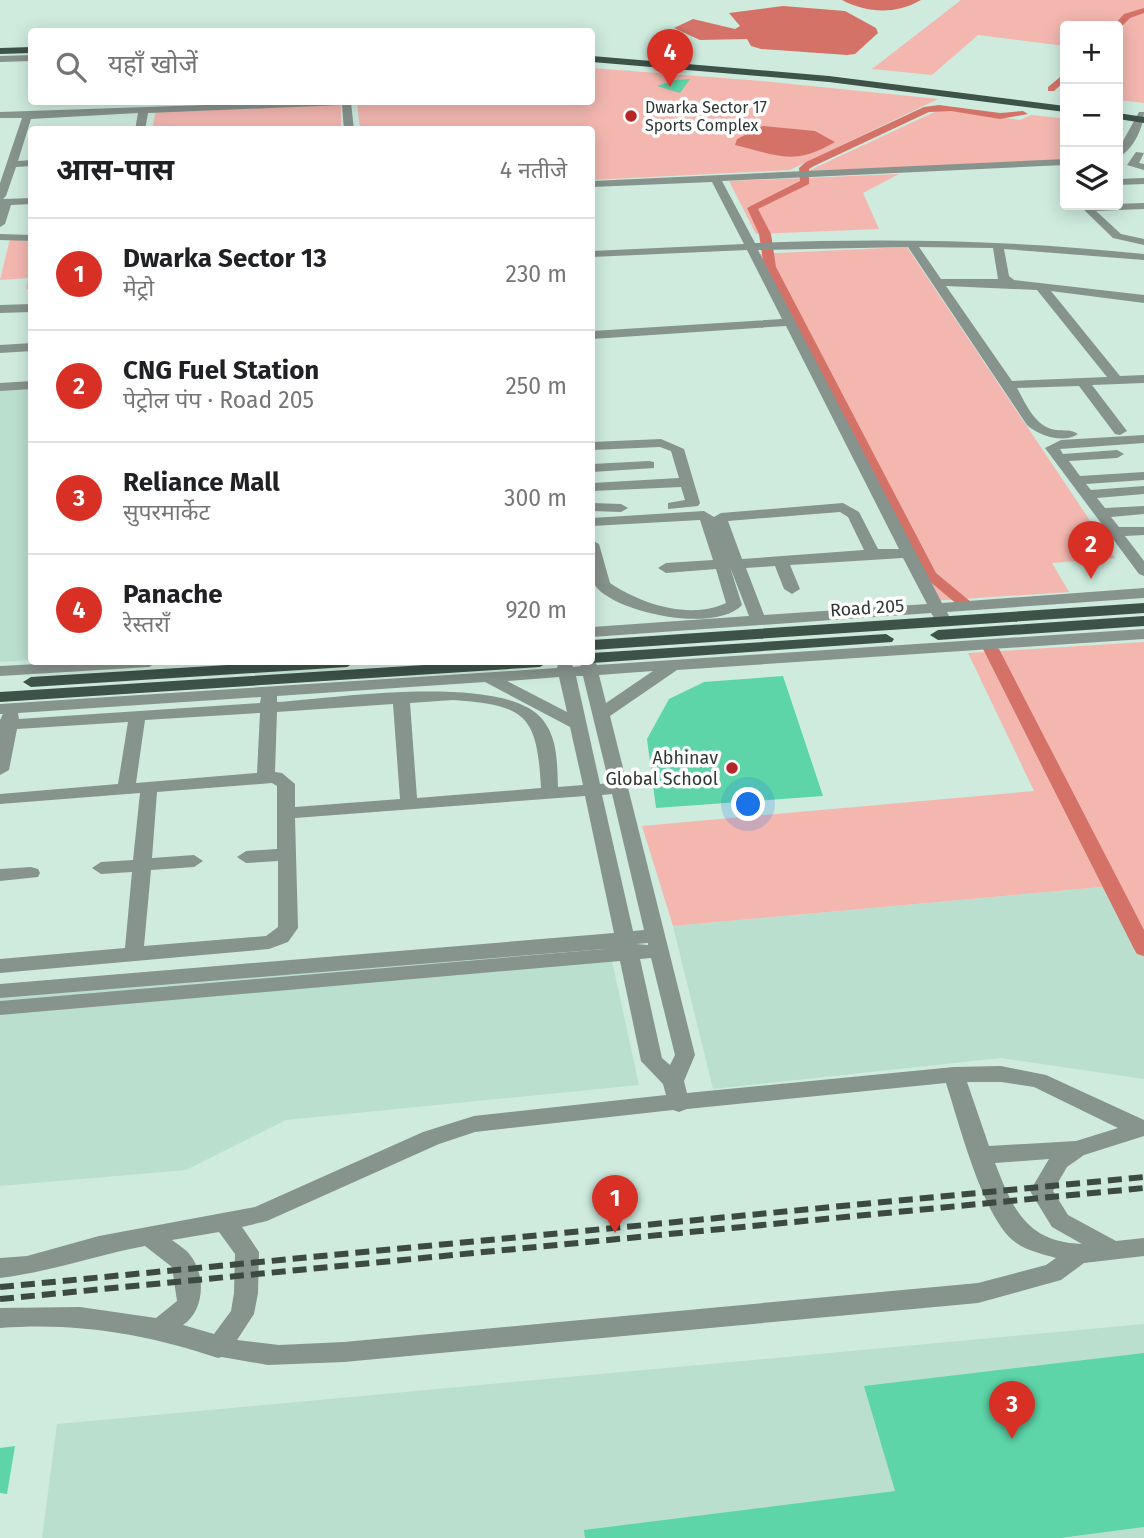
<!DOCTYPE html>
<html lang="hi">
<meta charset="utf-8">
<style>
:root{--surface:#fff;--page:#f6f6f6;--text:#202124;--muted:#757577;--line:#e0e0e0;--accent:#d93025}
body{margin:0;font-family:"Fira Sans","Noto Sans Devanagari",sans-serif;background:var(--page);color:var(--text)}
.controls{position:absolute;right:21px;top:21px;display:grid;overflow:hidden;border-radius:7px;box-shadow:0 4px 18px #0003}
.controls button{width:63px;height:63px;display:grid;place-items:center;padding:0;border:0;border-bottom:2px solid var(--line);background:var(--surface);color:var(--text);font:35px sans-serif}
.you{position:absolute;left:749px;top:805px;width:24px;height:24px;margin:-18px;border:5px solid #fff;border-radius:50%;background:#1a73e8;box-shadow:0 0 0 10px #1a73e833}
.badge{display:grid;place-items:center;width:46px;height:46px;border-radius:50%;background:var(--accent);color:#fff;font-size:23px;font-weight:700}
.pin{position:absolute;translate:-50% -58px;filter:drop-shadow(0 2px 4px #0008)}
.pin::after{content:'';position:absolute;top:37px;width:24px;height:21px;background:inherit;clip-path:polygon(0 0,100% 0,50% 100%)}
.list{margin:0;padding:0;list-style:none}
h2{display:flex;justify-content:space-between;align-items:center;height:91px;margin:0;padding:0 28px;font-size:30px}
h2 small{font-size:23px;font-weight:400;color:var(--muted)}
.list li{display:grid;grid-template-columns:46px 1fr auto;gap:21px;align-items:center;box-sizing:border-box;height:112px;padding:0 28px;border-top:2px solid var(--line)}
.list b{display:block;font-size:26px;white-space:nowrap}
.list p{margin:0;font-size:23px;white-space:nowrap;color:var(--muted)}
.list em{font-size:23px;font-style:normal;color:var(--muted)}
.icon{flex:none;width:38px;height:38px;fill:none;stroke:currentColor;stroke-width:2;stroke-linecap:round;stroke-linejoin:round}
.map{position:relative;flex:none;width:1144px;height:1538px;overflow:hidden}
.search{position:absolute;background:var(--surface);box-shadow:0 4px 18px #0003;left:28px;top:28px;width:567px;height:77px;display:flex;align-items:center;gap:18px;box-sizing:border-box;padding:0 24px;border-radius:7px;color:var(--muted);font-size:26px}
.panel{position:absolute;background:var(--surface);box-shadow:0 4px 18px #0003;left:28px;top:126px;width:567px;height:539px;border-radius:7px}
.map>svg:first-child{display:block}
</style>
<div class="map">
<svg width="1144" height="1538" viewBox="0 0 1144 1538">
<rect width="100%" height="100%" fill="#ceebde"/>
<path fill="#bbdfcf" d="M31,388V660L0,662V390Z
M1102,887L1144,958V1079L1001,1058L713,1089L673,926Z
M609,947L639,1085L286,1120L186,1170L0,1186V996Z
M1144,1324V1538H42L57,1424Z"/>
<path fill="#f3b7b0" d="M961,0H1144V103L1118,100V26H1065V46L978,35L932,75L872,69Z
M592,68L762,81L938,99L790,170L592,180V130L360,129L357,102H592Z
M341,104V129L152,130L156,110Z
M941,109L1020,120L1031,115L1060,118L1065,128V160L808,171Z
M899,174L863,193L879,229L756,234L729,181Z
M10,239L31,242V288L26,289L28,278L0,280Z
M907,247L1115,558L1052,563L1069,592L932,601L758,254Z
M1144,642V958L1102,887L673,926L642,826L1034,791L968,653Z"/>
<path fill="#d57268" d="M842,0H921C895,15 867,13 842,0Z
M783,6L845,11L876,28L878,33L855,54L847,55L761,49L751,46L747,39L700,40L674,28L693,19L735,29L740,26L729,13Z
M763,126L815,131L835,142C793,166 780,156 735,145L737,139Z"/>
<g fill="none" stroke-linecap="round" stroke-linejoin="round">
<path fill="#d57268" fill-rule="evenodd" d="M1144,8V13L1130,18L1120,28L1113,26L1124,14Z
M1065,73V81L1054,91H1048V87Z
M939,105L1000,113L1023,111L1028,114L1000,119L951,111L929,112L814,166L809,169V184L758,209L771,234L776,267L936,573L971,602L963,607L958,605L922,575L764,267L759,234L747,208L800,181L799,168L806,162L924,107Z
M991,644L999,649L1144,930V956L1137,954L1134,949L983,649Z"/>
</g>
<path fill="#5ed5a8" d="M690,79L680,93L657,86L675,80Z
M783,676L823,796L656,808L647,739L669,699L704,682Z
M1144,1353V1527L1060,1538H585L584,1530L895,1491L864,1386Z
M15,1446L7,1494L0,1493V1448Z"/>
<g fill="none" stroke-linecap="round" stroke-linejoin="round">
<path fill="#87938d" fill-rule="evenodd" d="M32,55V61L0,62V56Z
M290,102H351L354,130H344L342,105L148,113L145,130H135L138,113L31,119L18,161L32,160V166L16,167L6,196L3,199L32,198V204L11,205L5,224L0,227V183L22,118H0V112Z
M1139,112H1144C1144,127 1132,152 1118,157V150Z
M1136,152L1144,153L1139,163L1144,164V170L1127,165Z
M1065,159V165L722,181L755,243C886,238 1013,240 1144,254V260L1004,249L1009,276L1014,280L1144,295V303L1051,291L1120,376L1144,375V383L1092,385L1127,431L1120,435L1115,434L1079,386L1017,388C1026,404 1035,427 1056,430C1064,431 1071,429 1078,434C1064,444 1039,436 1027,425L908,247L758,250L942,603L1144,588V598L947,612L949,616L941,621L935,619L931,613L592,637V627L749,616L730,567L742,605C716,633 621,614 597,588C588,577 592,553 592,540L599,544L610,583C641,604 690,620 726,603L716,569L666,573L658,568L666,563L713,560L700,520L592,526V518L704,511L714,517L721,513L843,503L859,512L878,549H899L786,326L592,339V331L782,319L747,250L592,257V251L744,244L712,182L592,187V181ZM919,247L993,248L998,279H941ZM946,286L1037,290L1107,377L1012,381ZM840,512L848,517L864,550L742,559L728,521ZM903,558L927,604L764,615L746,568L775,566L784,589L792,594L800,589L790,565Z
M1144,178V184L1118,185V179Z
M1144,203V209L1096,211L1121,234L1144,239V245L1113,238L1079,205Z
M0,234L32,235V241L0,240Z
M32,304V312L0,313V305Z
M32,343V351L0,353V345Z
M32,381V389L0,391V383Z
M1144,435V443L1060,449L1063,454L1117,450L1124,454L1117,458L1069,461L1080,476L1144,472V480L1086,484L1091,490L1144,486V494L1097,498L1105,508L1144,506V514L1111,517L1119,527H1144V535L1125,536L1144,561V576L1139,574L1045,448L1061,440Z
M661,439L684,449L700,503L698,506L668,509V503L685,500L681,487L592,491V483L679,478L671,451L660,447L592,450V442Z
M649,461L654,462V468L592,472V464Z
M592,503L621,504L628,508L621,512L592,511Z
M1144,629V639L677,670L610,716L695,1055L684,1081L687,1093L954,1067L1001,1066L1046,1075L1144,1120V1136L1084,1155L1067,1167L1053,1191L1068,1215L1116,1241L1144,1238V1256L1084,1263L1061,1280L978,1303L344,1362L268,1365L222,1357L218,1358C147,1334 76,1322 0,1328V1308L80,1307L156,1318L177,1301L172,1267L145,1246C97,1255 49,1272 0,1278V1258L27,1256L99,1236L255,1207L423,1132L474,1116L666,1095L663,1084L641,1061L620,961L0,1015V1001L617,948L0,998V984L614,933L585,796L295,818L298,928L288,942L269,949L0,973V959L125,948L132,872L101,874L92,868L101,862L133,860L140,793L0,804V794L118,784L128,722L17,729L9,770L0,775V720L3,714H0V704L557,668L559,662H571L573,667L581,666L580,662H592V658L597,665ZM653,671L606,703L599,675ZM576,676H583L609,783L600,784ZM559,677L567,712L507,681ZM485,682L570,727L583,785L558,787C557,764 558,739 543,720C506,672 336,698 277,702V696ZM261,697L260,703L19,719L18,713ZM453,700C527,705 537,716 541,788L417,798L410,703ZM393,704L400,799L295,807V784L282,773L275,772L277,712ZM260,713L257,773L136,783L145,720ZM272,783L277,786V849L246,851L237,857L246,863L278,861V927L266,936L144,946L151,870L194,867L203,861L194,855L152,858L157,792ZM612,794L644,930L633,931L602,795ZM648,943V945L636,944ZM651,958L675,1055L670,1065L662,1058L640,959ZM967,1082H1001L1034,1087L1118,1128L1076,1141L989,1146ZM946,1083C959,1123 983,1218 1015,1242C1027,1251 1043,1254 1056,1258L1046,1265L978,1283L344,1342L279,1345L237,1340L254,1314L258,1293L259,1252L242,1227L267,1221L439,1144L475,1132L673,1110L679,1112L687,1109ZM1049,1159L1030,1191L1052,1227L1082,1244C1026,1242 1013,1209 995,1163ZM219,1232L235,1254L234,1293L231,1311L214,1334L183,1325C205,1310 206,1275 190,1255C186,1249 178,1245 172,1240Z
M77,662H157L149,667L0,676V666Z
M31,867L38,869L40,873L38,877L0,881V869Z"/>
<path fill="#3d5249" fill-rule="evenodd" d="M32,47V53L0,54V48Z
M592,56L829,76L1065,106V112L829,82L592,62Z
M1118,113L1144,117V123L1118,119Z
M1144,603V613L592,650V640Z
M1144,616V626L938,640L930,635L938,630Z
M886,634L894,639L892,642L592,663L587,662H592V653Z
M278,662H355L347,667L31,687L23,682L31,677Z
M472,662H548L540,667L0,702V692Z"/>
<path stroke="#3d4a44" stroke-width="6" stroke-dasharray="14 7" stroke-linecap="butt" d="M0,1287L1144,1177
M0,1299L1144,1188"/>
</g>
<g fill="#b62625" stroke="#fff" stroke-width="2.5">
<circle cx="631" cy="116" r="7"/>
<circle cx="732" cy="768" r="7"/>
</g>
<g text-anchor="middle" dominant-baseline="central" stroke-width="7" stroke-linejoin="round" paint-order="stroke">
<g font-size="16" fill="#2d3833" stroke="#fff" text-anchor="start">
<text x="645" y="107">Dwarka Sector 17<tspan x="645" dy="18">Sports Complex</tspan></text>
</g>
<g font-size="18" fill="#2d3833" stroke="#fff">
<text transform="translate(867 608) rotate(-4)">Road 205</text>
</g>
<g font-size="18" fill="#2d3833" stroke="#fff" text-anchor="end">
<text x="718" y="758">Abhinav<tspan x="718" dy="21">Global School</tspan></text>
</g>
</g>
</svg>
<div class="controls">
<button>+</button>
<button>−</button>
<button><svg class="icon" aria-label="layers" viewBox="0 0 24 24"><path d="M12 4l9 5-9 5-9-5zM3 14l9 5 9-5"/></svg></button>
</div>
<div class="you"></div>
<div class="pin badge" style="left:615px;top:1233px">1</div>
<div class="pin badge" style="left:1091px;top:579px">2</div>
<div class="pin badge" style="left:1012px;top:1439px">3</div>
<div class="pin badge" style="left:670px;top:87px">4</div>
<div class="search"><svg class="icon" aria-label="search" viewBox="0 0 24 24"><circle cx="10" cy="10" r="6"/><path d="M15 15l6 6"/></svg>यहाँ खोजें</div>
<section class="panel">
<h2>आस-पास<small>4 नतीजे</small></h2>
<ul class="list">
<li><span class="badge">1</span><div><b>Dwarka Sector 13</b><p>मेट्रो</p></div><em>230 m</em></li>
<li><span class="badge">2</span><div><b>CNG Fuel Station</b><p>पेट्रोल पंप · Road 205</p></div><em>250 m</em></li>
<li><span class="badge">3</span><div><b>Reliance Mall</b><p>सुपरमार्केट</p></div><em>300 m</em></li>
<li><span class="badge">4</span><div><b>Panache</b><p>रेस्तराँ</p></div><em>920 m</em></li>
</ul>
</section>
</div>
